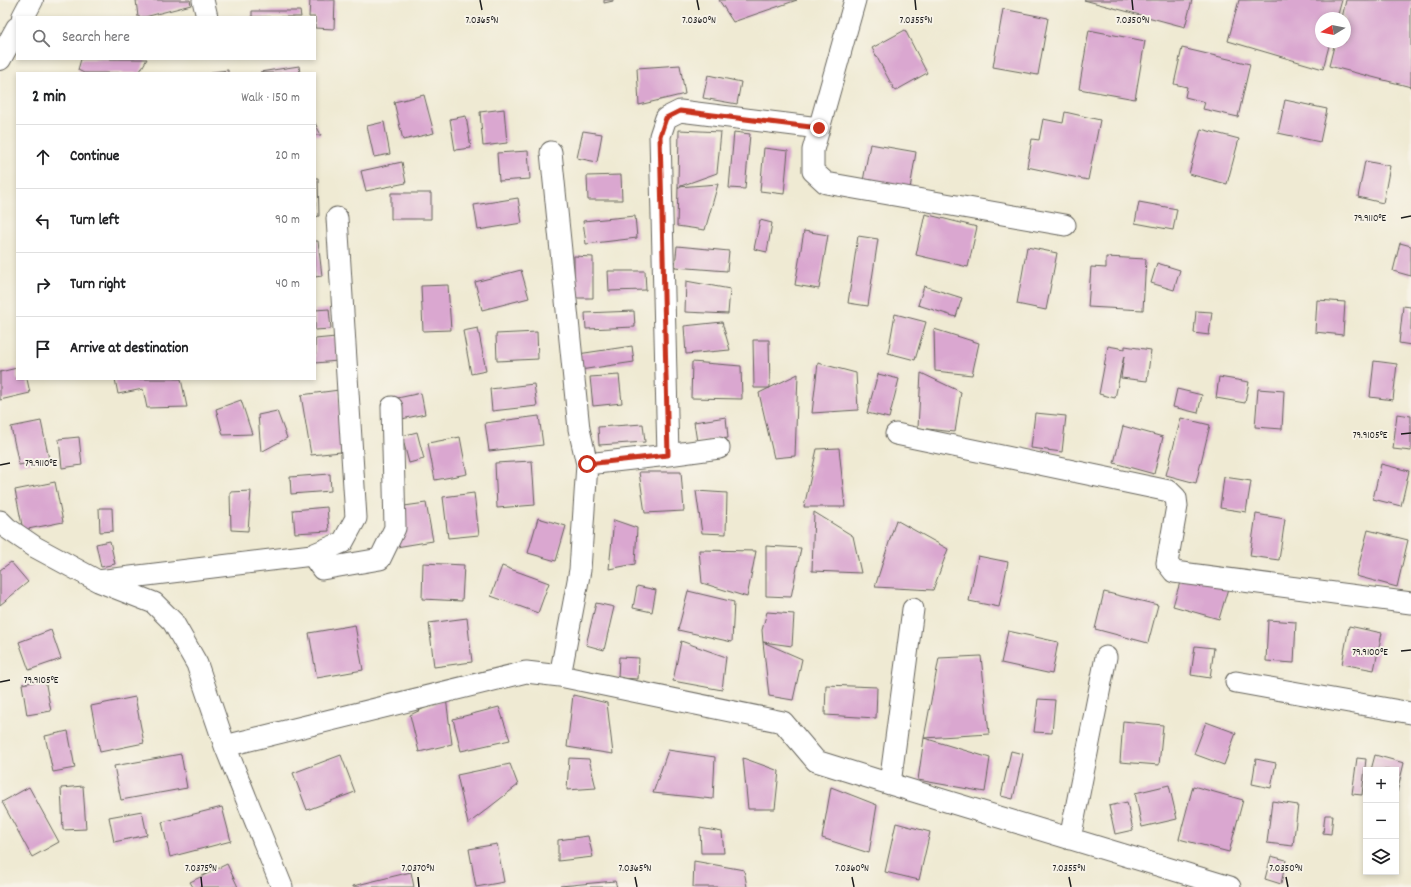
<!DOCTYPE html>
<meta charset="utf-8">
<style>
:root{--surface:#fff;--page:#f2f2f2;--text:#202124;--muted:#757577;--line:#e0e0e0}
body{margin:0;font-family:Dekko,sans-serif;background:var(--page);color:var(--text)}
.controls{position:absolute;right:12px;bottom:12px;display:grid;overflow:hidden;border-radius:0px;box-shadow:0 2px 6px #0003}
.controls button{width:36px;height:36px;display:grid;place-items:center;padding:0;border:0;border-bottom:1px solid var(--line);background:var(--surface);color:var(--text);font:20px sans-serif}
.compass{position:absolute;left:1315px;top:12px;width:36px;height:36px;border-radius:50%;background:var(--surface);box-shadow:0 2px 6px #0003;rotate:260deg}
.stop{position:absolute;width:12px;height:12px;margin:-9px;border:3px solid #c8321e;border-radius:50%;background:#fff}
.stop.end{background:#c8321e;border-color:#fff;box-shadow:0 1px 4px #0008}
.list{margin:0;padding:0;list-style:none}
h2{display:flex;justify-content:space-between;align-items:center;height:52px;margin:0;padding:0 16px;font-size:17px}
h2 small{font-size:13px;font-weight:400;color:var(--muted)}
.list li{display:grid;grid-template-columns:26px 1fr auto;gap:12px;align-items:center;box-sizing:border-box;height:64px;padding:0 16px;border-top:1px solid var(--line)}
.list b{display:block;font-size:15px;white-space:nowrap}
.list em{font-size:13px;font-style:normal;color:var(--muted)}
.icon{flex:none;width:22px;height:22px;fill:none;stroke:currentColor;stroke-width:2;stroke-linecap:round;stroke-linejoin:round}
.map{position:relative;flex:none;width:1411px;height:887px;overflow:hidden}
.search{position:absolute;background:var(--surface);box-shadow:0 2px 6px #0003;left:16px;top:16px;width:300px;height:44px;display:flex;align-items:center;gap:10px;box-sizing:border-box;padding:0 14px;border-radius:0px;color:var(--muted);font-size:15px}
.panel{position:absolute;background:var(--surface);box-shadow:0 2px 6px #0003;left:16px;top:72px;width:300px;height:308px;border-radius:0px}
.map>svg:first-child{display:block}
</style>
<div class="map">
<svg width="1411" height="887" viewBox="0 0 1411 887">
<rect width="100%" height="100%" fill="#f7f3e8"/>
<filter id="ink" filterUnits="userSpaceOnUse"><feTurbulence type="fractalNoise" baseFrequency=".025" numOctaves="2"/><feDisplacementMap in="SourceGraphic" scale="8" xChannelSelector="R" yChannelSelector="G"/><feConvolveMatrix kernelMatrix="1 2 1 2 8 2 1 2 1" color-interpolation-filters="sRGB"/></filter>
<filter id="wash" filterUnits="userSpaceOnUse"><feTurbulence type="fractalNoise" baseFrequency=".012" numOctaves="4" result="noise"/><feDisplacementMap in="SourceGraphic" scale="16" xChannelSelector="R" yChannelSelector="G"/><feGaussianBlur stdDeviation="0.9" result="paint"/><feColorMatrix in="noise" values="0 0 0 0 0 0 0 0 0 0 0 0 0 0 0 0 0 1.4 0 .05"/><feComposite in="paint" operator="in"/></filter>
<g filter="url(#wash)">
<rect width="100%" height="100%" fill="#efead3"/>
<g id="blocks">
<path fill="#daa7d0" d="M136,0H190L191,5L145,17H138Z
M310,0H335L334,29L315,28V17H309Z
M604,0H613V1L604,3Z
M719,0H797L733,22Z
M1084,0H1192L1185,27Z
M1239,0H1342L1337,18H1321V42H1330L1323,69L1228,41Z
M1346,0H1411V87L1329,66L1335,42H1345V18H1342Z
M1003,9L1048,18L1038,75L993,67Z
M252,11H300L301,17H252Z
M905,30L927,73L895,91L872,48Z
M1089,30L1145,41L1135,99L1079,89Z
M1182,48L1250,64L1238,117L1203,109L1205,102L1185,97L1187,87L1174,84Z
M81,59H147L139,73H84L78,70Z
M680,65L685,94L639,105L637,68Z
M299,66L300,73H261L260,72Z
M228,70V73H212V72Z
M708,75L741,82L737,104L703,98Z
M424,95L434,133L403,140L394,102Z
M1285,100L1327,109L1320,142L1278,133Z
M504,109L507,143L483,146L480,112Z
M1065,112L1100,120L1088,180L1027,167L1032,139L1039,140L1043,119L1063,123Z
M466,116L471,148L455,150L450,119Z
M384,122L390,154L374,157L367,126Z
M315,123L321,135H315Z
M1201,129L1239,139L1227,184L1189,174Z
M679,130L721,132L717,173L678,187Z
M583,131L602,134L597,162L577,158Z
M734,132L750,134L745,189L729,188Z
M870,144L916,152L910,189L863,181Z
M764,148L788,151L784,194L760,191Z
M528,151L530,179L499,181L497,153Z
M1365,161L1390,166L1383,203L1358,197Z
M402,162L406,183L366,191L361,171Z
M621,175L622,200H588L587,176Z
M315,178H318L319,216L315,217Z
M718,184L705,230L677,226L678,187Z
M391,193H431V219H391Z
M518,198L522,223L478,230L474,205Z
M1139,202L1177,209L1173,230L1135,223Z
M925,214L977,227L968,267L916,255Z
M635,216L637,238L586,244L583,221Z
M760,220L772,223L767,252L754,249Z
M804,231L828,235L819,289L795,285Z
M858,236L878,239L868,306L848,303Z
M315,241H318L322,276L315,277Z
M1400,243L1411,246V276L1393,271Z
M677,246L729,251L727,271L675,267Z
M1027,247L1057,253L1046,310L1017,304Z
M574,256L593,257V298H574Z
M1106,257L1146,259L1143,310L1088,307L1091,267L1106,268Z
M1157,263L1180,270L1174,290L1151,283Z
M521,270L529,298L482,310L475,282Z
M608,271H645L646,290L609,291Z
M686,281L730,289L728,314L685,312Z
M448,285L451,330L423,331L421,286Z
M924,286L962,298L956,317L918,305Z
M1317,300L1345,302L1343,335L1315,332Z
M1403,306L1411,307V345L1399,343Z
M329,309L331,329L315,330V310Z
M634,311L635,327L586,329L585,313Z
M1196,311L1212,312L1209,335L1194,333Z
M895,314L926,322L915,360L888,353Z
M722,322L730,350L686,354L684,326Z
M478,328L486,371L471,374L463,331Z
M934,329L979,343L972,375L935,371Z
M537,332L538,359L497,361L496,334Z
M336,337L338,361L315,363V339Z
M753,340H769L770,388H754Z
M632,346L634,362L580,370L578,354Z
M1108,346L1125,349V346L1151,350L1147,381L1121,378L1124,356L1115,398L1099,394Z
M1374,361L1397,364L1393,400L1370,397Z
M692,362L741,366L742,399L691,398Z
M818,363L856,373L858,410L812,413Z
M17,368V379H27L30,393L0,400V372Z
M921,373L961,392L955,432L918,428Z
M798,374L795,456L774,458L759,393Z
M878,374L899,379L889,418L867,413Z
M619,375L622,403L593,406L590,377Z
M1219,377L1249,382L1245,403L1216,398Z
M115,379H181L187,407L147,408L143,389L118,394Z
M534,384L537,406L492,411L490,389Z
M1177,389L1202,395L1198,413L1173,407Z
M1258,389L1284,391L1282,429L1255,427Z
M339,390L341,452L311,455L301,395Z
M421,393L425,414L397,420L393,399Z
M241,400L252,434L223,435L216,409Z
M277,411L287,438L261,452L258,415Z
M1035,413L1066,416L1062,452L1031,448Z
M1397,414L1411,416V451L1393,449Z
M539,416L543,445L489,451L485,423Z
M726,417L728,438L697,442L694,422Z
M1181,418L1210,425L1196,483L1166,475Z
M41,421L49,459L19,465L11,427Z
M643,424L645,442L599,445L598,427Z
M1123,426L1163,437L1154,474L1114,463Z
M417,432L424,459L409,463L402,436Z
M79,437L82,465L62,468L59,439Z
M460,437L467,474L435,480L428,443Z
M839,448L845,507H804L817,449Z
M532,461L535,505L497,508L495,463Z
M1381,464L1409,471L1401,506L1373,499Z
M639,472H681L684,511L645,513Z
M330,474L331,491L291,494L290,477Z
M1224,477L1251,481L1246,512L1220,508Z
M55,482L63,522L23,530L15,490Z
M251,491L248,531L231,530L230,492Z
M696,491L727,493L726,534L702,533Z
M474,493L479,535L448,538L443,497Z
M426,503L433,541L396,547L390,508Z
M327,507L329,531L295,533L293,510Z
M99,508H112L113,531L100,532Z
M814,512L853,536L861,573L812,571Z
M1256,514L1285,519L1279,560L1250,556Z
M538,518L566,526L556,561L528,553Z
M614,520L637,528L635,564L609,569Z
M896,520L948,549L933,590L875,587Z
M1368,530L1408,540L1397,587L1356,576Z
M110,541L115,564L101,567L96,544Z
M766,546L801,548L791,597L766,596Z
M699,550L756,551L747,597L702,583Z
M978,556L1008,562L999,607L969,601Z
M11,562L28,582L0,605V570Z
M423,563L464,565L462,601L422,599Z
M502,566L549,583L538,613L491,596Z
M1183,572L1229,585L1219,619L1173,606Z
M637,586L656,590L652,612L633,608Z
M688,591L734,602L732,642L678,630Z
M1104,592L1158,605L1148,643L1095,629Z
M596,603L614,607L604,650L586,645Z
M767,612L794,614L792,646L763,642L762,630Z
M467,618L472,662L434,667L429,623Z
M1268,620L1296,622L1294,663L1266,661Z
M355,625L363,670L317,678L309,633Z
M1349,626L1382,633L1374,670L1342,664Z
M51,630L61,659L29,670L19,642Z
M1008,631L1058,642L1052,674L1001,663Z
M681,641L726,657L722,690L673,681Z
M763,642L802,659L793,700L769,696Z
M1195,646L1214,648L1210,678L1191,675Z
M981,656L989,734L924,738L939,658Z
M619,657L639,658L638,679L618,678Z
M45,680L51,711L27,715L22,684Z
M826,685L877,687L876,718L825,715Z
M573,695L607,703L613,754L567,747Z
M135,697L144,743L100,752L91,706Z
M446,698L452,744L419,752L410,715Z
M1038,699L1055,700L1052,733L1034,732Z
M499,707L510,740L461,751L453,719Z
M1123,721L1163,725L1159,765L1120,762Z
M1206,722L1236,733L1224,765L1194,754Z
M68,731L75,768L53,772L45,736Z
M924,738L990,758L985,792L918,780Z
M668,750L715,757L713,799L653,793Z
M1011,751L1023,754L1013,799L1001,796Z
M181,754L187,788L121,800L114,766Z
M341,755L355,792L307,810L293,773Z
M1375,755L1404,763L1397,792L1396,770H1371Z
M569,758L589,759L596,788L567,790Z
M743,758L779,771L775,809H748Z
M1357,758L1366,759L1362,795L1352,794Z
M1256,759L1276,763L1271,788L1252,784Z
M510,764L518,785L468,824L457,775Z
M1169,785L1177,819L1142,827L1135,793Z
M83,786L86,829L63,830L61,788Z
M1193,786L1243,800L1229,852L1179,839Z
M29,787L59,842L32,857L2,802Z
M831,787L877,805L869,853L822,838Z
M1272,801L1298,805L1293,846L1267,843Z
M1127,802L1133,830L1115,834L1109,806Z
M222,807L231,841L170,857L162,822Z
M142,811L147,835L114,842L109,817Z
M1325,815H1333L1331,834L1323,833Z
M896,823L930,832L919,880L885,872Z
M700,828L722,832L724,853H701Z
M588,836L593,857L558,861V840Z
M497,844L504,882L476,887L469,849Z
M1271,856L1286,860L1281,884L1265,879Z
M694,861L744,870L747,887H693Z
M227,864L238,887H193L190,882Z
M411,872L414,887H353V886Z
M615,881L617,887H560V886Z"/>
</g>
</g>
<g filter="url(#ink)">
<use href="#blocks" fill-opacity="0" stroke="#66645c" stroke-width="1"/>
<g fill="none" stroke-linecap="round" stroke-linejoin="round">
<g stroke="#66645c" stroke-width="23">
<path id="street" d="M203,0L207,17
M855,0L813,150V171L826,183L1065,225
M551,152L579,429L587,464L580,570L560,676
M896,434L1169,491L1176,498L1177,506L1167,563L1174,572L1411,603
M668,455L719,448
M587,464L668,455L660,136L666,118L680,111L819,128
M0,521L7,528L35,547L98,581L154,603L173,622L197,664L225,746L282,887
M312,555L322,569L380,559L395,528L392,407
M98,581L312,555L343,542L356,518L337,218
M1236,682L1411,713
M225,746L526,672L560,676L783,722L816,761L890,784L1230,887
M890,784L913,609
M1070,839L1106,657"/>
</g>
<g stroke="#66645c" stroke-width="24">
<path id="primary" d="M23,17L32,0
M0,59L17,28"/>
</g>
<use href="#street" stroke="#fff" stroke-width="21"/>
<use href="#primary" stroke="#fff" stroke-width="22"/>
</g>
</g>
<g fill="none" stroke-linecap="round" stroke-linejoin="round" filter="url(#ink)">
<path stroke="#c8321e" stroke-width="5" d="M587,464L668,455L660,136L666,118L680,111L819,128"/>
</g>
<path fill="none" stroke="#1c1c1c" stroke-width="1.5" d="M480,0L482,10M697,0L699,10M915,0L916,10M1132,0L1133,10M1401,218L1411,216M1401,434L1411,433M0,465L10,463M1401,651L1411,650M0,682L10,680M201,877L202,887M418,877L419,887M635,877L637,887M852,877L854,887M1069,877L1071,887M1286,877L1288,887"/>
<g font-size="10" text-anchor="middle" fill="#1c1c1c" stroke="#f7f3e8" stroke-width="4" stroke-linejoin="round" paint-order="stroke">
<text x="482" y="23">7.0365°N</text>
<text x="699" y="23">7.0360°N</text>
<text x="916" y="23">7.0355°N</text>
<text x="1133" y="23">7.0350°N</text>
<text x="1370" y="221">79.9110°E</text>
<text x="1370" y="438">79.9105°E</text>
<text x="41" y="466">79.9110°E</text>
<text x="1370" y="655">79.9100°E</text>
<text x="41" y="683">79.9105°E</text>
<text x="201" y="871">7.0375°N</text>
<text x="418" y="871">7.0370°N</text>
<text x="635" y="871">7.0365°N</text>
<text x="852" y="871">7.0360°N</text>
<text x="1069" y="871">7.0355°N</text>
<text x="1286" y="871">7.0350°N</text>
</g>
</svg>
<div class="controls">
<button>+</button>
<button>−</button>
<button><svg class="icon" aria-label="layers" viewBox="0 0 24 24"><path d="M12 4l9 5-9 5-9-5zM3 14l9 5 9-5"/></svg></button>
</div>
<svg class="compass" viewBox="-18 -18 36 36"><path d="M0-13l5 13h-10z" fill="#e53935"/><path d="M0 13l5-13h-10z" fill="#757577"/></svg>
<div class="stop" style="left:587px;top:464px"></div>
<div class="stop end" style="left:819px;top:128px"></div>
<div class="search"><svg class="icon" aria-label="search" viewBox="0 0 24 24"><circle cx="10" cy="10" r="6"/><path d="M15 15l6 6"/></svg>Search here</div>
<section class="panel">
<h2>2 min<small>Walk · 150 m</small></h2>
<ul class="list">
<li><svg class="icon" aria-label="ahead" viewBox="0 0 24 24"><path d="M12 20V5M6 11l6-6 6 6"/></svg><div><b>Continue</b></div><em>20 m</em></li>
<li><svg class="icon" aria-label="left" viewBox="0 0 24 24"><path d="M17 20v-9H6M10 6l-5 5 5 5"/></svg><div><b>Turn left</b></div><em>90 m</em></li>
<li><svg class="icon" aria-label="right" viewBox="0 0 24 24"><path d="M7 20v-9h11M14 6l5 5-5 5"/></svg><div><b>Turn right</b></div><em>40 m</em></li>
<li><svg class="icon" aria-label="arrive" viewBox="0 0 24 24"><path d="M6 21V4h12l-3 4 3 4H6"/></svg><div><b>Arrive at destination</b></div></li>
</ul>
</section>
</div>
